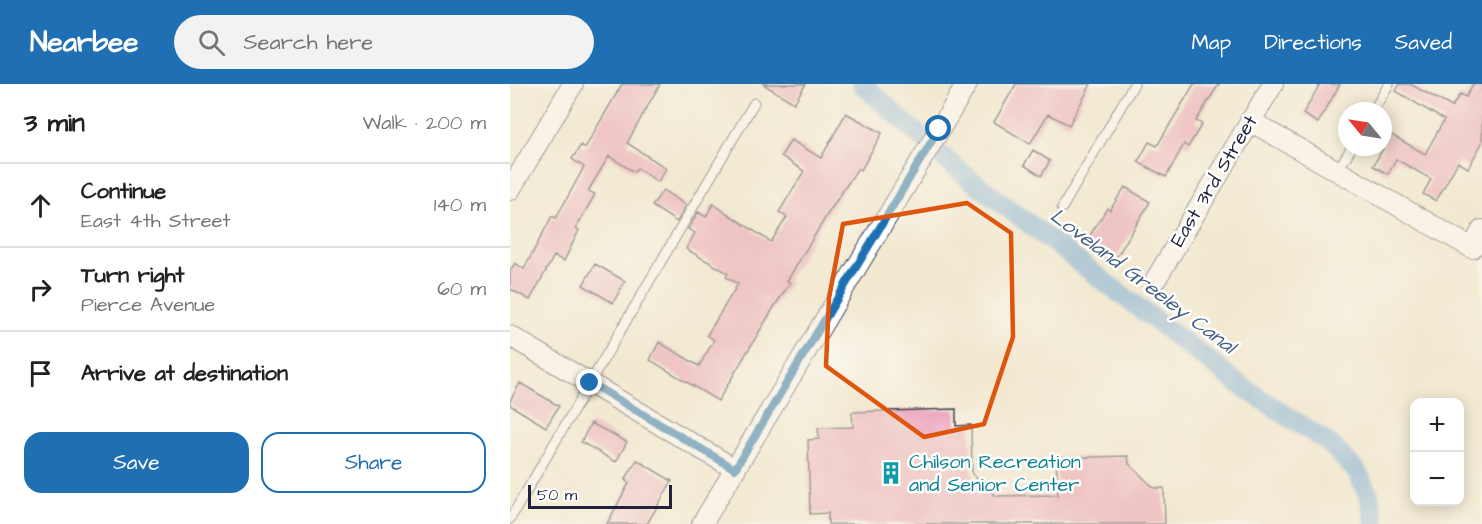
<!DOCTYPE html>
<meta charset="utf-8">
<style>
:root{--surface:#fff;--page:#f2f2f2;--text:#202124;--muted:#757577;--line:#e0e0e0;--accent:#1f6fb2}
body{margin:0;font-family:"Architects Daughter",sans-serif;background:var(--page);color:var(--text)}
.controls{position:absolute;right:18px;bottom:18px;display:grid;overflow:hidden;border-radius:12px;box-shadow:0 3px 15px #0003}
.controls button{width:54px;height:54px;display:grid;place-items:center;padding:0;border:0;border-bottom:2px solid var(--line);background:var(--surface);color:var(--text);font:30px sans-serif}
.compass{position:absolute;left:828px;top:18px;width:54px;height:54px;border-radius:50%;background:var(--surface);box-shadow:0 3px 15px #0003;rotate:300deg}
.scale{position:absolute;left:18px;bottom:15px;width:144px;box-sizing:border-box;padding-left:6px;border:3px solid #22223b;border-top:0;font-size:16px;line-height:21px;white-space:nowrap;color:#22223b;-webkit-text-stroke:4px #fff;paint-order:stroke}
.stop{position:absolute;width:18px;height:18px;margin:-14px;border:4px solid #1f6fb2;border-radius:50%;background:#fff}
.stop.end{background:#1f6fb2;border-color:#fff;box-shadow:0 2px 6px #0008}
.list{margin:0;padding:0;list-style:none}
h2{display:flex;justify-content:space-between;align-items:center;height:78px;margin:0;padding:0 24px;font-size:26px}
h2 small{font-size:20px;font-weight:400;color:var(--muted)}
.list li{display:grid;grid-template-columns:39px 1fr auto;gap:18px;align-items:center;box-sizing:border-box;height:84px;padding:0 24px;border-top:2px solid var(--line)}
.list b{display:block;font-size:22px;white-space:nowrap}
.list p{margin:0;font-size:20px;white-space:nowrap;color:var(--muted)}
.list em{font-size:20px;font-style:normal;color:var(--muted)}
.actions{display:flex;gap:12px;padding:18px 24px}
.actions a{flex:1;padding:14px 0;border:2px solid var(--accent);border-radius:18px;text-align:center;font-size:21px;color:var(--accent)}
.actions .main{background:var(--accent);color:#fff}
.icon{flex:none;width:33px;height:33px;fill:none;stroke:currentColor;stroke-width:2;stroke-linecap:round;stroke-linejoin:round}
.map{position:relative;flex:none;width:972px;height:440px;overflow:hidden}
header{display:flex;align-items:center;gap:36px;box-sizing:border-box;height:84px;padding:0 30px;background:var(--accent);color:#fff}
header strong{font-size:28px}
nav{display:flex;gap:33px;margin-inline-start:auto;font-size:21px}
.search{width:420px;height:54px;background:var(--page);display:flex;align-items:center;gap:15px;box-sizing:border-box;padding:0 21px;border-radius:33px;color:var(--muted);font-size:22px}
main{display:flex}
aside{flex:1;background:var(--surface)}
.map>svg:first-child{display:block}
</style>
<header>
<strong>Nearbee</strong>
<div class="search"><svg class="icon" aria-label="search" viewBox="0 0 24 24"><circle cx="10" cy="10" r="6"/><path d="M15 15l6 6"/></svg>Search here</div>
<nav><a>Map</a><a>Directions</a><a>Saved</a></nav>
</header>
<main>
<aside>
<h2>3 min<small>Walk · 200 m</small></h2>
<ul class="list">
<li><svg class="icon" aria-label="ahead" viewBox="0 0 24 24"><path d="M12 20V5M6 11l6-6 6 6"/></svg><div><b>Continue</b><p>East 4th Street</p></div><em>140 m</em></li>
<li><svg class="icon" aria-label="right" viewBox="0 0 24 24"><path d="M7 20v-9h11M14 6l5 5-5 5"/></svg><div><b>Turn right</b><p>Pierce Avenue</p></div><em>60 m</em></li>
<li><svg class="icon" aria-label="arrive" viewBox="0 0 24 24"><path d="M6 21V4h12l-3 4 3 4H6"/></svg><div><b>Arrive at destination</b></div></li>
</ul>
<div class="actions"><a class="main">Save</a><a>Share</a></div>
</aside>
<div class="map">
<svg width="972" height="440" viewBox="0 0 972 440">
<rect width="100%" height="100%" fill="#fff"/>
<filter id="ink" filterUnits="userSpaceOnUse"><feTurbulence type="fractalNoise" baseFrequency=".0167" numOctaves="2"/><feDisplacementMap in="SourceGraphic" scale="12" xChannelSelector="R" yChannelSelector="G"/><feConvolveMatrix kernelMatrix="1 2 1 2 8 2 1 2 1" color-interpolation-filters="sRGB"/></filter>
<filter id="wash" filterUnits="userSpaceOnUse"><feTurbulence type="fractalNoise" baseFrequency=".008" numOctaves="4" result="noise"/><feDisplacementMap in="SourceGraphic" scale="24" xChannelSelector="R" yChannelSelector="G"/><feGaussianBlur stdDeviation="1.35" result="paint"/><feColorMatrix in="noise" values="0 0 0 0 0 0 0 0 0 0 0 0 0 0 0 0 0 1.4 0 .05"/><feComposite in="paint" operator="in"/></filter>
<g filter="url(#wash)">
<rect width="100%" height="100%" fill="#f2e9d1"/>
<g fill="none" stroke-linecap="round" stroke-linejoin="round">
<path stroke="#69a4d9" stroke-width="20" d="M352,0L442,81L570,179L730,301L820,360L847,388L859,411L865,440"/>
</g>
<g id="blocks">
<path fill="#ea98b4" d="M112,0H150L117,59L156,84L148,98L127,84L124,88L99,72L78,107L85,110L66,144L69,146L54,177L44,172L20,216L0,205V187L5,179L14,185L42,132L46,134L74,83L62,75L71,61L75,64Z
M253,0H296L284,19Z
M506,0H581L559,41L538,30L520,60L484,38Z
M684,0H709L686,37L692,40L678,63L674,60L656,93L628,78L639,58L647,62Z
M810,0H830L808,39L793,30Z
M890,0H900L942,23L950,10L956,13L963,0H972V59L958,84L948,78L926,117L913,110L921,95L886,75L878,90L863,82L873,65V46L915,70L934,36L886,7Z
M336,29L372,49L351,86L348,84L317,131L277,197L280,199L264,223L208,317L140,276L149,258L189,282L204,256L197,251L228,200L216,193L218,189L176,165L185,149L178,145L188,128L196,133L203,120L261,158L277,133L269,128L294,87L271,72L281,56L311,74Z
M523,66L540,77L531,92L514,81Z
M615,103L640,118L603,179L574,161L597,124L600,126Z
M153,106L176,121L167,138L142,122Z
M85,180L115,197L103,219L73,201Z
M10,299L49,322L36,343L0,321V317Z
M446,325V342L461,341L462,390L486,412L548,411L546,374L618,372L619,380L644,404H654L655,440H318V429L300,430L298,356L309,355L308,344L343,343L342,328Z
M81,339L117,358L106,378L71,358Z
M127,376L162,397L137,440H97L119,399L115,396Z"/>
</g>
</g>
<g filter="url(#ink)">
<use href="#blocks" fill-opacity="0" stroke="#414052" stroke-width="1.5"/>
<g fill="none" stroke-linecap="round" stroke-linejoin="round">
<g stroke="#414052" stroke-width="11">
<path id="service" d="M863,27L879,0
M827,87L842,63
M552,124L624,0
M0,435L244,19"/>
</g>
<g stroke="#414052" stroke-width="22">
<path id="minor" d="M740,37L962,164L972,146
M0,106L63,0
M646,195L763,0
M0,252L225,385
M192,440L457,0"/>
</g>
<use href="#service" stroke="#fff" stroke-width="9"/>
<use href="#minor" stroke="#fff" stroke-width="20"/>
</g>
</g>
<g fill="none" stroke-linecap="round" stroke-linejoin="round" filter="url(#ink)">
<path stroke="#1f6fb2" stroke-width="8" d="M80,299L225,385L429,45"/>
</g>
<path d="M0 0H972V440H0ZM457,119L501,149L503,253L474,340L414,353L316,282L319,214L333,140Z" fill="#f2e9d1" fill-opacity=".55" fill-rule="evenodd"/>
<path fill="none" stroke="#de560e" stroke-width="4.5" stroke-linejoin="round" d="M457,119L501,149L503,253L474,340L414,353L316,282L319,214L333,140Z"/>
<defs>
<g id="building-bare" transform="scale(1.8)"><path d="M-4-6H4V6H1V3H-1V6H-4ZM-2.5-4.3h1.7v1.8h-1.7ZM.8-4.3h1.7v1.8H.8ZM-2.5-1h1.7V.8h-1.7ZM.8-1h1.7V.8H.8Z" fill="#0f9aa8" stroke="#fff" stroke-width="2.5" paint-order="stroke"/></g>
</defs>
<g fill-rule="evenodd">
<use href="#building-bare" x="381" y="389"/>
</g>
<g text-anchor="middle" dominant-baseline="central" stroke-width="5" stroke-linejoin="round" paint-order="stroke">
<g font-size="20" fill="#22223b" stroke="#fff">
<text transform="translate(704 97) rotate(-59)">East 3rd Street</text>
</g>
<g font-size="20" fill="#0d838f" stroke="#fff" text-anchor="start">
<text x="399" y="378">Chilson Recreation<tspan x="399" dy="23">and Senior Center</tspan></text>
</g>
<g font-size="21" font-style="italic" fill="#425c82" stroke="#fff">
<text transform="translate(633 197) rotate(37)">Loveland Greeley Canal</text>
</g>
</g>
</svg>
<div class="controls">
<button>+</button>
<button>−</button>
</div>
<svg class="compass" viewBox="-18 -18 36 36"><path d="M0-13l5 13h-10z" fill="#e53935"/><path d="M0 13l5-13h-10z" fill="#757577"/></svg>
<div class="scale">50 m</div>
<div class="stop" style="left:429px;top:45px"></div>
<div class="stop end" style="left:80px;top:299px"></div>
</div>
</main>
